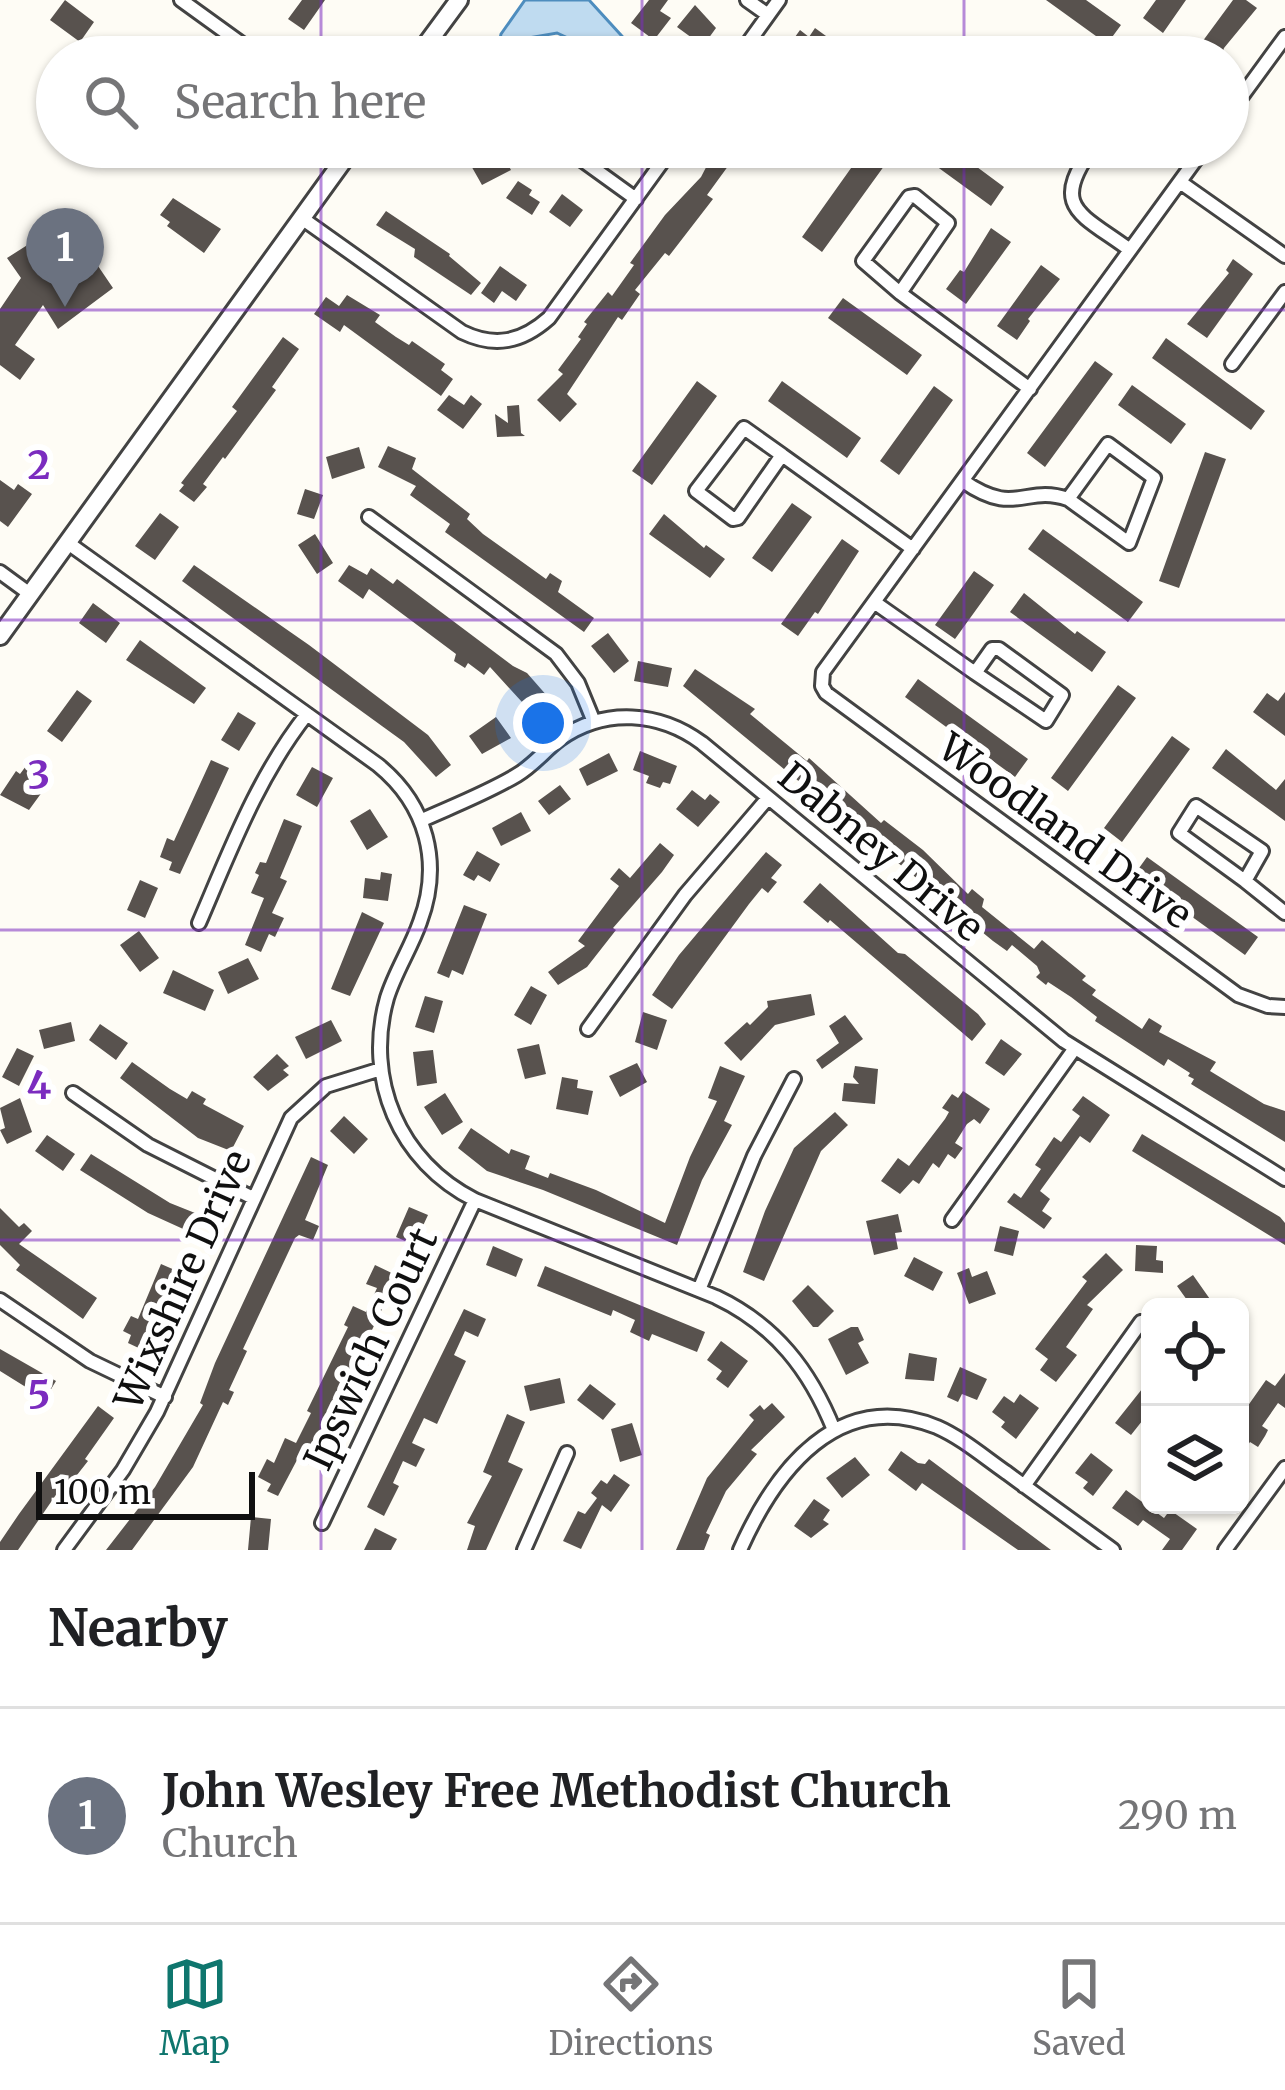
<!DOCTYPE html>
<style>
:root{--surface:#fff;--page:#f6f6f6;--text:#202124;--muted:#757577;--line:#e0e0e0;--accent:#0f766e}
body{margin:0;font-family:Merriweather,serif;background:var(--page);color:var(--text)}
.controls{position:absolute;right:36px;bottom:36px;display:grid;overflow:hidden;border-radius:18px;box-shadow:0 3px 9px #0004}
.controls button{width:108px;height:108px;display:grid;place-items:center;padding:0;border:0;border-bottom:3px solid var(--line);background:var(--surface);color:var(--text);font:60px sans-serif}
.scale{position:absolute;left:36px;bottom:30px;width:219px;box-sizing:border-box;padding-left:12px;border:6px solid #101010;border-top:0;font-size:33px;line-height:42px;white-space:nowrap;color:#101010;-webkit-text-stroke:9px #fff;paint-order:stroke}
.you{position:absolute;left:543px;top:723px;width:42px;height:42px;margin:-30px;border:9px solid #fff;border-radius:50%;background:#1a73e8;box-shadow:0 0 0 18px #1a73e833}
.badge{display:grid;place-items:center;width:78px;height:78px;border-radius:50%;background:var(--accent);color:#fff;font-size:39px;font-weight:700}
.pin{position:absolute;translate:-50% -99px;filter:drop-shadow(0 3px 6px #0008)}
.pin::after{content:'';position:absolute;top:63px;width:42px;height:36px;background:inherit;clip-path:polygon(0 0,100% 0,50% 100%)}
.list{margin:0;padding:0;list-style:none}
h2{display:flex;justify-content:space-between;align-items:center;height:156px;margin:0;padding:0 48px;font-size:51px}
h2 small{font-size:39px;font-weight:400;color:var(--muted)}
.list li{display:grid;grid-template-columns:78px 1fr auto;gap:36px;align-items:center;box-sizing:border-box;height:216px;padding:0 48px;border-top:3px solid var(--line)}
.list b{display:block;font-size:45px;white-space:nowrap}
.list p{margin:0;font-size:39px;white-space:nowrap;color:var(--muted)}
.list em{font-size:39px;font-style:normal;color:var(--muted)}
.icon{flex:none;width:66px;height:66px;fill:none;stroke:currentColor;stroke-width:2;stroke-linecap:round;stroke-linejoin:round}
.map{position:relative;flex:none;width:1285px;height:1550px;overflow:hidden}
.search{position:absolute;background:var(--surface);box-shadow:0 3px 9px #0004;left:36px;right:36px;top:36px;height:132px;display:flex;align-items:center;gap:30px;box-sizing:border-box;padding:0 42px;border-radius:66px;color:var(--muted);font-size:45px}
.sheet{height:372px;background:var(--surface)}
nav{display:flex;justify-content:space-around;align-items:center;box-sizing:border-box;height:168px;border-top:3px solid var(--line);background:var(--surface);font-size:33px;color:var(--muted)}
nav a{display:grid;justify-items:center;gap:6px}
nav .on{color:var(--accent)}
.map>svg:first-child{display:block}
</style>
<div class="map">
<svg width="1285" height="1550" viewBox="0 0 1285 1550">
<rect width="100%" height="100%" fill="#fefcf5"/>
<path fill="#bfdbf0" stroke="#4e8dbe" stroke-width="3" d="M525,0H589L641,57H609L557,33L499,43L501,34Z"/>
<path fill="#58524e" d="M65,0L94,22L80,42L50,20Z
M302,0H325L304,30L288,19Z
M649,0H668L660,11L671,18L654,40L631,23Z
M1046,0H1086L1121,25L1107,44Z
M1156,0H1186L1163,33L1143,18Z
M1233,0H1246L1257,8L1224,48L1221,57H1191Z
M695,5L716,28L703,46L677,27Z
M815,28L837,44L828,57H808L790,44L800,30L809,37Z
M727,147H742L707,195L713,199L669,256L665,253L635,290L640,294L622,320L618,317L567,394L577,404L560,422L537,400L563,374L558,370L581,339L578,337L587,324L584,322L608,292L612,296L634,265L630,263L665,215L701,177L715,150L721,155Z
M866,147L887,162L822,252L802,237Z
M910,147H950L1004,187L991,206Z
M485,153L490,162L503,155L511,170L482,185L469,162Z
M518,181L532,190L529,195L540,202L532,215L506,198Z
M562,194L583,210L570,227L549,212Z
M173,198L221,229L204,253L167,226L170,222L160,215Z
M386,211L450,254L449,256L481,283L471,295L414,257L415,249L376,225Z
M991,228L1011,242L966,304L946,289L960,270L964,272Z
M70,232L77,243L81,241L113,288L58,329L43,305L15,345L35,359L20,380L0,365V309L21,278L7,258L29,244L34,251Z
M1233,259L1253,274L1207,338L1187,324L1229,273L1226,270Z
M1041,265L1060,279L1028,319L1030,321L1017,340L997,326Z
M500,266L527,285L516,301L502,291L494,303L481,293Z
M347,295L380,315L375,322L396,337L409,345L412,341L445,364L441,370L453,379L441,396L344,325L340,332L314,314L326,297L339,306Z
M843,298L922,355L907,375L828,318Z
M283,337L299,349L272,387L276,390L225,459L223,457L203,484L207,487L194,502L179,491L184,485L181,483L237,411L232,407Z
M1166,338L1265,411L1251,430L1152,358Z
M1095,361L1113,374L1045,467L1027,453Z
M697,381L717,396L652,485L632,471Z
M782,381L861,438L847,458L768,401Z
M1132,385L1186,424L1171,444L1118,405Z
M934,386L953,400L899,475L880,461Z
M449,395L464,405L471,395L482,404L463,429L437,410Z
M519,405L521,433L525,436L497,437L495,414L508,423L507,406Z
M388,446L416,458L412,469L470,514L467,519L483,534L546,579L550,573L562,581L558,592L594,618L584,632L445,532L450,524L410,495L416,486L378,467Z
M359,447L365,468L332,479L326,457Z
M1205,452L1226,459L1179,588L1159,581Z
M0,480L14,490L18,484L32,494L8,527L0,521Z
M305,489L323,495L314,519L297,514Z
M792,503L812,517L772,572L752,558Z
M160,513L179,527L155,560L135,546Z
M664,514L704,548L706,545L725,559L710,578L649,534Z
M1043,529L1143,602L1128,622L1028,549Z
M315,534L333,563L317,574L298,545Z
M842,539L859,551L818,614L815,612L798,636L781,624Z
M194,565L309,645L428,735L451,765L436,777L404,742L182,581Z
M349,565L367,575L371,568L393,584L397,579L513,666L527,673L548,697L532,713L490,667L484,675L468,663L465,668L454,661L456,654L369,589L363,599L338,581Z
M974,571L994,585L955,639L935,625Z
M1024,593L1075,634L1077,631L1106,652L1092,672L1010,612Z
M93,603L120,623L106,643L79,623Z
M608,633L629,661L614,673L591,646Z
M140,640L206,688L194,704L126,660Z
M638,661L672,668L668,687L634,681Z
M695,669L755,709L750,714L807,761L809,758L881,823L884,820L923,850L968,894L972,889L984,899L982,907L1034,949L1042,940L1086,976L1082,980L1096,990L1092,995L1142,1029L1149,1018L1162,1026L1159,1032L1216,1062L1210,1071L1264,1104L1285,1111V1142L1191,1084L1194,1079L1188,1076L1190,1073L1168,1059L1164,1066L1095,1021L1097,1017L1071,997L1048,982L1046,985L1036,977L1040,973L1037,966L1012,945L1007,951L993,941L683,686Z
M918,679L1028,759L1015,777L905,697Z
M1118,685L1136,698L1068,791L1051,778Z
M77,690L92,701L62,742L47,731Z
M1285,692V736L1253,712L1267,693L1278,701Z
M238,712L256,723L239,751L221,740Z
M496,717L511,738L482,754L469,736Z
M1172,736L1190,749L1122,842L1104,828Z
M1226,749L1276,790L1285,779V821L1212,768Z
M640,751L677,766L670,784L663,782L660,788L646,783L649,776L633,770Z
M609,753L618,771L587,786L579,769Z
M211,760L229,768L180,874L169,870L172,862L160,857L167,838L174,841Z
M29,762L41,771L35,780L45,788L29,810L0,795L16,771L20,774Z
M312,767L333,778L317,807L296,795Z
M560,785L571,799L549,815L538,801Z
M692,790L705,800L710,794L720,802L698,827L676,809Z
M370,809L388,837L367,850L350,821Z
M521,812L531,831L501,846L492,828Z
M284,819L302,826L280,878L287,881L272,913L284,918L275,937L269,934L261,952L245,945L264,898L251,893L259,875L255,873L260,862L266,863Z
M660,843L674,855L662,872L613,928L616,930L587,967L558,985L548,972L585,946L578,941L619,886L610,879L619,868L630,878Z
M477,851L500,864L490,882L478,875L474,881L463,875Z
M766,852L782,865L771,878L777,882L768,893L762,888L749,904L672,1009L652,995L679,955Z
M1147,857L1258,937L1245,955L1134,875Z
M381,872L392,874L388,901L363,898L365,878L380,880Z
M140,880L158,888L145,918L127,910Z
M820,883L898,953L905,954L978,1014L986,1024L972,1041L830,920L828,923L803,902Z
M464,905L487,914L463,975L452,970L449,978L437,973Z
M362,912L384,923L350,996L331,989Z
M139,931L159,958L140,972L120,945Z
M248,958L259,979L228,994L218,972Z
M173,970L214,990L205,1011L163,993Z
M531,986L547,995L531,1025L514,1015Z
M811,994L815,1015L775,1025L741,1061L724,1043L747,1022L750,1025L768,1007L767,1001Z
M425,996L443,1001L434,1033L415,1027Z
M643,1012L667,1020L657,1050L635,1042Z
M845,1015L863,1039L822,1069L816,1060L839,1043L829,1026Z
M331,1020L342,1041L306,1059L295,1037Z
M71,1022L75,1041L44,1049L39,1030Z
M100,1024L128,1043L116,1060L89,1040Z
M1001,1039L1022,1054L1004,1076L985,1063Z
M539,1044L546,1074L525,1079L517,1049Z
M17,1048L34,1056L19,1086L2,1077Z
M433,1050L437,1083L417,1086L413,1052Z
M277,1054L289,1066L283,1070L289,1075L268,1091L253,1077Z
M132,1062L170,1089L187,1099L192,1091L206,1099L203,1104L244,1126L231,1151L198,1138L120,1078Z
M637,1063L647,1082L620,1097L609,1076Z
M720,1066L745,1076L724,1121L732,1125L702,1180L677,1245L543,1190L487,1171L458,1148L471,1128L509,1154L511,1149L530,1156L525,1169L548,1178L550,1173L596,1190L665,1223L690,1157L717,1101L708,1098Z
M855,1066L878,1069L875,1104L842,1101L844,1083L859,1084L853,1077Z
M562,1077L578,1080L577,1088L593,1091L588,1115L556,1109Z
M963,1091L990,1109L980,1124L974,1119L967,1124L955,1143L963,1148L955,1159L948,1154L939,1168L933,1163L919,1184L913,1180L900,1194L881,1181L898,1158L909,1166L945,1119L949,1112L942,1108L952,1094L958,1098Z
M445,1093L463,1122L442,1135L424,1107Z
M1083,1096L1110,1115L1090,1143L1080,1136L1040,1191L1050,1199L1042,1211L1052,1218L1044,1229L1007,1202L1014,1193L1021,1198L1041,1169L1035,1165L1054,1137L1061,1142L1080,1116L1072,1110Z
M20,1098L32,1132L7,1144L0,1130L5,1128L0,1108Z
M835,1112L848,1125L821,1151L764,1281L743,1272L765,1211L794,1148Z
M344,1116L368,1139L354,1154L330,1131Z
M1142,1134L1280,1217L1285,1223V1245L1132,1151Z
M47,1135L75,1154L63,1171L35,1151Z
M91,1154L170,1203L200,1215L192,1233L148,1213L80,1170Z
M311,1157L328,1165L305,1220L319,1226L313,1240L299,1235L295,1238L243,1349L247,1351L229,1390L234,1392L228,1405L223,1402L193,1467L132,1550H106L155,1487L203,1405L200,1403L215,1363Z
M409,1207L428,1215L414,1245L396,1237Z
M0,1208L19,1227L24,1223L32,1231L19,1244L97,1298L83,1319L16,1270L20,1265L0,1245Z
M898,1214L902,1232L895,1233L898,1249L874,1255L866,1221Z
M1000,1226L1019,1231L1013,1256L994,1251Z
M1136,1245L1157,1246L1156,1260L1163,1261V1273L1135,1271Z
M493,1246L523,1259L516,1277L486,1265Z
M1106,1253L1123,1270L1087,1305L1093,1309L1066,1347L1077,1355L1056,1382L1040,1370L1048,1359L1035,1349L1087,1281L1082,1277Z
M914,1257L943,1272L933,1291L904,1276Z
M161,1264L184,1274L145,1351L128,1343L131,1335L123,1331L131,1316L138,1319Z
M375,1265L398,1276L318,1442L322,1443L317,1453L308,1465L297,1460L278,1496L267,1491L271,1484L258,1477L267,1459L274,1463L285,1438L296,1443L311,1413L307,1411L348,1327L344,1325L353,1306L366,1312L377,1288L366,1284Z
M545,1266L705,1332L697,1352L652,1334L649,1341L630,1332L635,1320L613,1310L611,1316L537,1286Z
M969,1268L972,1277L987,1271L996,1294L969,1304L957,1273Z
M1193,1275L1212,1302L1204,1307H1192L1177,1286Z
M808,1285L834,1311L818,1327H813L792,1301Z
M464,1309L486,1319L478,1337L465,1331L454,1355L466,1361L437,1424L424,1418L412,1443L425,1449L416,1467L403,1461L393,1483L399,1486L384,1516L367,1507Z
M851,1327H858L864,1340L858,1343L869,1363L846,1375L828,1339Z
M721,1341L748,1361L728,1388L716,1379L722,1371L707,1360Z
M0,1349L56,1381L45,1399L0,1371Z
M909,1353L937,1358L934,1381L905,1379Z
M960,1367L987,1379L977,1400L962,1394L958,1402L947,1397Z
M1285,1373V1408L1278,1403L1262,1426L1268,1430L1265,1436L1258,1447L1250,1442L1240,1456V1417L1266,1380L1275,1386Z
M560,1378L565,1403L530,1411L524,1386Z
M1150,1379V1411L1131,1435L1115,1423Z
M590,1384L616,1404L603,1420L577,1400Z
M1020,1394L1039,1408L1016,1439L1001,1427L1005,1422L992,1412L1004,1396L1014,1403Z
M772,1403L785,1417L751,1450L757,1454L726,1491L706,1533L710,1535L704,1550H676L707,1478L754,1420L749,1415L760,1405L764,1410Z
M98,1406L114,1418L85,1459L88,1461L66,1489L62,1486L18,1550H0V1542L19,1514Z
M507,1414L525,1422L508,1462L523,1469L486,1550H467L475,1526L467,1523L492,1476L483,1472Z
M632,1423L642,1455L620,1462L611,1429Z
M901,1451L918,1463L925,1464L929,1459L1051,1550H1018L922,1483L916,1491L888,1470Z
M1091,1453L1113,1470L1093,1496L1083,1488L1088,1482L1075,1473Z
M855,1457L870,1475L842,1498L826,1478Z
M614,1474L630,1485L611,1512L602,1505L581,1549L563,1541L578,1511L585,1514L597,1498L591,1493L601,1480L607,1484Z
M1126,1490L1164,1518L1170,1510L1197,1529L1182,1550H1162L1170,1539L1143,1520L1138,1526L1112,1508Z
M814,1499L830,1510L823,1520L829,1524L811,1538L794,1526Z
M251,1517L271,1519L268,1550H248Z
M375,1528L397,1539L391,1550H364Z"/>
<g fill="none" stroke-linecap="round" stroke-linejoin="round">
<g stroke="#434343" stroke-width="18">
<path id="minor" d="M181,0L260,57
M747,0L768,15
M738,57L779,0
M1228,115L1285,37
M564,147L636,199
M1093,147C1049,208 1080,213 1130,250
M1205,147L823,672L822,686L826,693L1238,995L1268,1006L1285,1007
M1180,182L1285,256
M915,196L948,223L900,293L863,261L909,197Z
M303,219L462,332C495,348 522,342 549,318L673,147
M900,293L1030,389
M1232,364L1285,292
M744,428L782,455L738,518L733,519L696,491Z
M1108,444L1154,478L1129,543L1068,499Z
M782,455L913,549
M963,481C1016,518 1025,484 1068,499
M369,517L556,654L578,683L594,722
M68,543L378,765C427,805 442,863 420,922C411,948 395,972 387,998C364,1079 399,1162 475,1200L716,1297C775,1325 810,1370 834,1430
M0,572L30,594
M874,602L975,673
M992,649H999L1062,695L1046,721L975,673Z
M1196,806L1262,851L1245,881L1179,833Z
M422,820C453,806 487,793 517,775C534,765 545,750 560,739C605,707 660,712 702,743L1064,1041L1285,1179
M1245,881L1285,913
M199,923C230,851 258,776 307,714
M588,1029L685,895L768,798
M73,1093L148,1145L253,1198
M952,1220L1075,1048
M699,1290L754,1156L794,1079
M0,1300L90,1361L165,1397
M1024,1486L1141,1322
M322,1523L475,1200
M64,1550L123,1470L157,1412L291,1118L326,1086L381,1069
M524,1550L567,1453
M740,1550C775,1471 838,1387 937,1427C962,1438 984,1457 1007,1473C1042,1499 1077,1524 1113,1550
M1225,1550L1285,1468"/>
</g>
<g stroke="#434343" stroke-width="22">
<path id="tertiary" d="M417,57L459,0
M0,636L353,147"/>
</g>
<use href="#minor" stroke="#fff" stroke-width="12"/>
<use href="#tertiary" stroke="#fff" stroke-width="16"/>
</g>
<path fill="none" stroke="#7b2cbf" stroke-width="3" stroke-opacity="0.55" d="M321,0V57M642,0V57M964,0V57M321,147V1550M642,147V1550M964,147V1550M0,310H1285M0,620H1285M0,930H1285M0,1240H1285"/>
<g text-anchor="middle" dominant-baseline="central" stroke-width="12" stroke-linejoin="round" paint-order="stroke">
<g font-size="39" fill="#101010" stroke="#fff">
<text transform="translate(1065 831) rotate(36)">Woodland Drive</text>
<text transform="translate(881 852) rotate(40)">Dabney Drive</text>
<text transform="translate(183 1280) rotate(-66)">Wixshire Drive</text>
<text transform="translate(371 1349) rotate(-65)">Ipswich Court</text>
</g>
</g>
<g font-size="39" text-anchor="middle" font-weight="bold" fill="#7b2cbf" stroke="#fff" stroke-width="12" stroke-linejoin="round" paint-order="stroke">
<text x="39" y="479">2</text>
<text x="39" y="789">3</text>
<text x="39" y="1099">4</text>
<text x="39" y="1409">5</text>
</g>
</svg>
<div class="controls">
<button><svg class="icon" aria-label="locate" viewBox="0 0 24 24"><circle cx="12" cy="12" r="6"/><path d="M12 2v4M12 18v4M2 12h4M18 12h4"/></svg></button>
<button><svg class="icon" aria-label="layers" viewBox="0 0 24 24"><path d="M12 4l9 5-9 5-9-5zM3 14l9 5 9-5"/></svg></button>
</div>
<div class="scale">100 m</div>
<div class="you"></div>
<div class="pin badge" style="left:65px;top:307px;background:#6b7280">1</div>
<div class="search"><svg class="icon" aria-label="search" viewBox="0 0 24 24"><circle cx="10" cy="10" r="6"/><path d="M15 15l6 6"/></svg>Search here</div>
</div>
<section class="sheet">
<h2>Nearby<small></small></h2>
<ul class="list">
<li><span class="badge" style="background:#6b7280">1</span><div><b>John Wesley Free Methodist Church</b><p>Church</p></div><em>290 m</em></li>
</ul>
</section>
<nav>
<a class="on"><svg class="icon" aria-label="map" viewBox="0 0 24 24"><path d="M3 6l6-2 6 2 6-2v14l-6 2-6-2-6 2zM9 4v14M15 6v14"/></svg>Map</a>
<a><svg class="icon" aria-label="directions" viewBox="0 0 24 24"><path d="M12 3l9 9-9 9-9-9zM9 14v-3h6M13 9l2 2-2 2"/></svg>Directions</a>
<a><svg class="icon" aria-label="saved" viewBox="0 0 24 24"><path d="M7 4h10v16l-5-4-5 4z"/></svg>Saved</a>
</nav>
